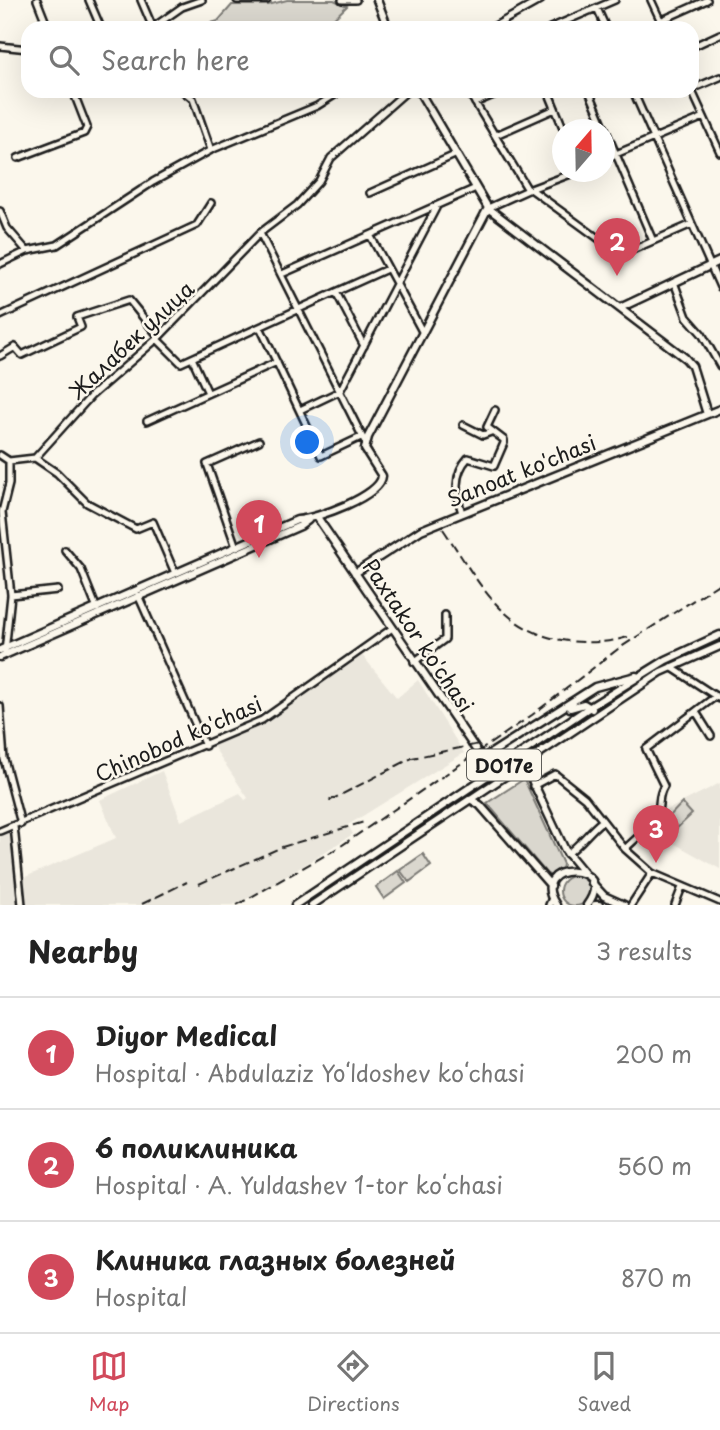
<!DOCTYPE html>
<meta charset="utf-8">
<style>
:root{--surface:#fff;--page:#f6f6f6;--text:#222;--muted:#767676;--line:#e0e0e0;--accent:#d1495b}
body{margin:0;font-family:"Playpen Sans",sans-serif;background:var(--page);color:var(--text)}
.compass{position:absolute;left:552px;top:119px;width:63px;height:63px;border-radius:50%;background:var(--surface);box-shadow:0 7px 28px #0002;rotate:20deg}
.you{position:absolute;left:308px;top:443px;width:24px;height:24px;margin:-18px;border:5px solid #fff;border-radius:50%;background:#1a73e8;box-shadow:0 0 0 10px #1a73e833}
.badge{display:grid;place-items:center;width:46px;height:46px;border-radius:50%;background:var(--accent);color:#fff;font-size:23px;font-weight:700}
.pin{position:absolute;translate:-50% -58px;filter:drop-shadow(0 2px 4px #0008)}
.pin::after{content:'';position:absolute;top:37px;width:24px;height:21px;background:inherit;clip-path:polygon(0 0,100% 0,50% 100%)}
.list{margin:0;padding:0;list-style:none}
h2{display:flex;justify-content:space-between;align-items:center;height:91px;margin:0;padding:0 28px;font-size:30px}
h2 small{font-size:23px;font-weight:400;color:var(--muted)}
.list li{display:grid;grid-template-columns:46px 1fr auto;gap:21px;align-items:center;box-sizing:border-box;height:112px;padding:0 28px;border-top:2px solid var(--line)}
.list b{display:block;font-size:26px;white-space:nowrap}
.list p{margin:0;font-size:23px;white-space:nowrap;color:var(--muted)}
.list em{font-size:23px;font-style:normal;color:var(--muted)}
.icon{flex:none;width:38px;height:38px;fill:none;stroke:currentColor;stroke-width:2;stroke-linecap:round;stroke-linejoin:round}
.map{position:relative;flex:none;width:720px;height:905px;overflow:hidden}
.search{position:absolute;background:var(--surface);box-shadow:0 7px 28px #0002;left:21px;right:21px;top:21px;height:77px;display:flex;align-items:center;gap:18px;box-sizing:border-box;padding:0 24px;border-radius:21px;color:var(--muted);font-size:26px}
.sheet{height:427px;background:var(--surface)}
nav{display:flex;justify-content:space-around;align-items:center;box-sizing:border-box;height:98px;border-top:2px solid var(--line);background:var(--surface);font-size:19px;color:var(--muted)}
nav a{display:grid;justify-items:center;gap:4px}
nav .on{color:var(--accent)}
.map>svg:first-child{display:block}
</style>
<div class="map">
<svg width="720" height="905" viewBox="0 0 720 905">
<rect width="100%" height="100%" fill="#fbf7ec"/>
<filter id="ink" filterUnits="userSpaceOnUse"><feTurbulence type="fractalNoise" baseFrequency=".0143" numOctaves="2"/><feDisplacementMap in="SourceGraphic" scale="14" xChannelSelector="R" yChannelSelector="G"/><feConvolveMatrix kernelMatrix="1 2 1 2 8 2 1 2 1" color-interpolation-filters="sRGB"/></filter>
<g filter="url(#ink)">
<path fill="#eae6dc" d="M362,655L397,698L418,680L464,753L348,825L353,834L260,893L233,905H0V835L14,831L23,878L116,838L100,800L162,771L181,821L240,793L245,800L248,798L213,746L267,722Z
M720,783V869L661,836L665,811Z"/>
<path fill="#dad7ce" stroke="#7b7a75" stroke-width="2" d="M287,0H334L347,6L324,28L198,27L218,21L232,5H268Z
M524,779L563,864L562,871L554,877L547,874L487,803Z
M682,803L692,814L674,831L665,821Z
M423,854L431,866L409,882L400,870Z
M398,871L406,883L384,899L376,887Z
M560 891a15 15 0 1 1 30 0a15 15 0 1 1-30 0Z"/>
<g fill="none" stroke-linecap="round" stroke-linejoin="round">
<g stroke="#1c1c1c" stroke-width="10">
<path id="minor" d="M37,0L48,28
M89,0L101,28
M141,0L153,28
M237,0H267
M342,0H356
M651,0L664,28
M597,8L606,28
M660,21L707,0
M152,28L182,7L202,0
M491,28L541,0
M550,28L615,0
M0,46L28,49
M692,47L720,34
M692,89L720,77
M183,91L193,99L211,150
M468,91L528,190L576,172
M548,91L564,130
M589,91L653,241
M633,91L720,287
M692,91L720,152
M475,103L503,91
M496,135L555,109
M18,158L84,133L87,127L73,91
M604,159L704,117
M532,190L621,255L692,224
M370,193L457,154
M488,208L528,190
M0,211L7,228L27,251
M260,233L366,444
M370,235L423,333
M0,264L27,251L57,245L153,182L211,150L317,106L341,91
M282,274L476,188
M674,282L687,317L702,334L720,366
M0,316L197,225L211,203
M260,327L321,456L361,437
M157,339L181,363L336,292
M364,346L336,292L387,269
M0,356L15,347L22,355L81,327L77,317L129,300L159,337
M192,358L208,393
M300,410L340,391L436,208
M147,421L277,362
M463,425L483,435L491,432
M0,455L9,461
M35,458L57,473L87,503L136,529L153,522L175,573
M462,513C456,494 453,474 468,458L494,466L504,443V440L487,427L495,410
M236,547L207,464L259,441
M65,550L81,569L97,609
M11,595L58,590
M138,595L205,746
M5,652L11,595L2,512L9,484V461L35,458L91,396L159,337L260,233L297,205L319,181L331,158L407,91
M414,662L445,639V615
M671,667L720,699
M0,706L4,759L21,824
M696,712L711,736
M533,786L555,774L585,798L625,849
M14,826L22,905
M0,831L262,720L391,629
M567,854C582,843 589,831 602,821
M652,873L625,849C635,839 651,827 657,814C661,804 657,796 664,786L646,749L716,696
M549,905L552,898
M631,905L652,873L720,902
M675,905L682,887"/>
</g>
<g stroke="#1c1c1c" stroke-width="11">
<path id="major" d="M377,0L388,28
M419,91L488,208L685,358L692,366L707,414
M622,307L720,261
M317,517L492,773
M355,573L421,530L720,409
M0,650L297,520C316,519 381,496 382,476L365,449L368,437L488,208
M0,657L300,526L308,520
M570,708L584,704L592,709
M482,759L595,687L636,676
M524,763L565,850L585,874
M470,799L480,805L551,886
M592,883L604,896L624,905
M295,905L590,707L666,660L720,635
M312,905L661,672L720,646
M556,905C525,860 620,861 587,905
M595,905H599"/>
</g>
<use href="#minor" stroke="#fbf7ec" stroke-width="5"/>
<use href="#major" stroke="#fbf7ec" stroke-width="6"/>
<path stroke="#1c1c1c" stroke-width="2" stroke-dasharray="10 5" stroke-linecap="butt" d="M443,529C478,580 501,633 568,641C588,643 609,643 628,637
M329,801L412,758L479,744
M199,884L282,847L364,822
M142,904L187,882
M237,905L338,848L532,715L618,649L720,583"/>
</g>
</g>
<g text-anchor="middle" dominant-baseline="central" stroke-width="5" stroke-linejoin="round" paint-order="stroke">
<rect fill="#fbf7ec" stroke="#5f5e5a" stroke-width="2" x="467" y="749.5" width="74" height="31" rx="5"/>
<g font-size="19" font-weight="bold" fill="#1c1c1c">
<text x="504" y="765">D017e</text>
</g>
<g font-size="21" fill="#1c1c1c" stroke="#fbf7ec">
<text transform="translate(131 339) rotate(-43)">Жалабек улица</text>
<text transform="translate(521 470) rotate(-22)">Sanoat ko'chasi</text>
<text transform="translate(419 635) rotate(56)">Paxtakor ko'chasi</text>
<text transform="translate(178 738) rotate(-24)">Chinobod ko'chasi</text>
</g>
</g>
</svg>
<svg class="compass" viewBox="-18 -18 36 36"><path d="M0-13l5 13h-10z" fill="#e53935"/><path d="M0 13l5-13h-10z" fill="#767676"/></svg>
<div class="you"></div>
<div class="pin badge" style="left:259px;top:558px">1</div>
<div class="pin badge" style="left:617px;top:276px">2</div>
<div class="pin badge" style="left:656px;top:863px">3</div>
<div class="search"><svg class="icon" aria-label="search" viewBox="0 0 24 24"><circle cx="10" cy="10" r="6"/><path d="M15 15l6 6"/></svg>Search here</div>
</div>
<section class="sheet">
<h2>Nearby<small>3 results</small></h2>
<ul class="list">
<li><span class="badge">1</span><div><b>Diyor Medical</b><p>Hospital · Abdulaziz Yoʻldoshev koʻchasi</p></div><em>200 m</em></li>
<li><span class="badge">2</span><div><b>6 поликлиника</b><p>Hospital · A. Yuldashev 1-tor koʻchasi</p></div><em>560 m</em></li>
<li><span class="badge">3</span><div><b>Клиника глазных болезней</b><p>Hospital</p></div><em>870 m</em></li>
</ul>
</section>
<nav>
<a class="on"><svg class="icon" aria-label="map" viewBox="0 0 24 24"><path d="M3 6l6-2 6 2 6-2v14l-6 2-6-2-6 2zM9 4v14M15 6v14"/></svg>Map</a>
<a><svg class="icon" aria-label="directions" viewBox="0 0 24 24"><path d="M12 3l9 9-9 9-9-9zM9 14v-3h6M13 9l2 2-2 2"/></svg>Directions</a>
<a><svg class="icon" aria-label="saved" viewBox="0 0 24 24"><path d="M7 4h10v16l-5-4-5 4z"/></svg>Saved</a>
</nav>
